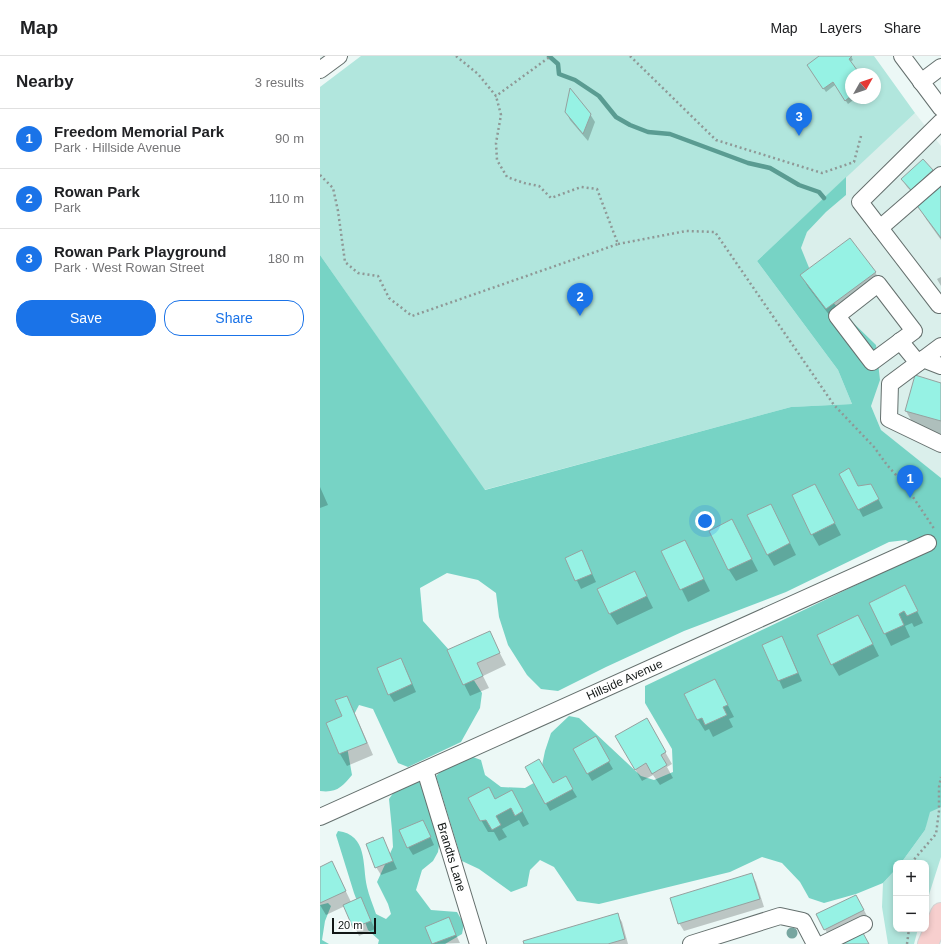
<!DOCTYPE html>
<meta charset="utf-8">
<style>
:root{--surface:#fff;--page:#f2f2f2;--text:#202124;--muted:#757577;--line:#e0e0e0;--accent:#1a73e8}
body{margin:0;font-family:Helvetica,sans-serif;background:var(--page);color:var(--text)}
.controls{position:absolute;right:12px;bottom:12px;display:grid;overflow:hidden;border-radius:8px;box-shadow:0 2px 6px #0003}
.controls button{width:36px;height:36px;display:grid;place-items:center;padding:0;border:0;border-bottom:1px solid var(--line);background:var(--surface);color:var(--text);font:20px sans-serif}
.compass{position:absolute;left:525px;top:12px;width:36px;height:36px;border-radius:50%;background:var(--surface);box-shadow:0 2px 6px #0003;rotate:50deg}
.scale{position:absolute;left:12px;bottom:10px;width:44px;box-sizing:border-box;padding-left:4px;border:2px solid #111615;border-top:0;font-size:11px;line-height:14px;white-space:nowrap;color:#111615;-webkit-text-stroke:3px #fff;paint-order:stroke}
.you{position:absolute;left:385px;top:465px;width:14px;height:14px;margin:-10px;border:3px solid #fff;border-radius:50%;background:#1a73e8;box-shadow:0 0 0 6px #1a73e833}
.badge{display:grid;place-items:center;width:26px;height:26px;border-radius:50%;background:var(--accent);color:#fff;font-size:13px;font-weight:700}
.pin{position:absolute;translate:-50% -33px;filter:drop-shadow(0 1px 2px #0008)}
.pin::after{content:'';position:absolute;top:21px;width:14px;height:12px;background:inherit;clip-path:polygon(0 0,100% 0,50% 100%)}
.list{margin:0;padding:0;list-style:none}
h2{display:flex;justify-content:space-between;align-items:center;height:52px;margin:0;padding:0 16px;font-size:17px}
h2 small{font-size:13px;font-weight:400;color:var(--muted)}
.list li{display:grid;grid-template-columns:26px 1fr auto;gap:12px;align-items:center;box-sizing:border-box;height:60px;padding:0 16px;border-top:1px solid var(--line)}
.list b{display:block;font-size:15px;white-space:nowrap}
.list p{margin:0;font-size:13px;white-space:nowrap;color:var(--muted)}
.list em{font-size:13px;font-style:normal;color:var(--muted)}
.actions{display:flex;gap:8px;padding:12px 16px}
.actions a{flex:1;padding:9px 0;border:1px solid var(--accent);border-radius:16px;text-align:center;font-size:14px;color:var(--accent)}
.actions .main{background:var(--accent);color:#fff}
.map{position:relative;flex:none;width:621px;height:888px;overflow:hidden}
header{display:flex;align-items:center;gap:24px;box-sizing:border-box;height:56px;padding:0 20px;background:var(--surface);border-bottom:1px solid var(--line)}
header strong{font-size:19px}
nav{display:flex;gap:22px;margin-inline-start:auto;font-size:14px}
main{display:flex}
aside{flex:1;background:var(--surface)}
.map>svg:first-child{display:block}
</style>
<header>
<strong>Map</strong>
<nav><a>Map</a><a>Layers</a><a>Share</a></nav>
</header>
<main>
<aside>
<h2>Nearby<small>3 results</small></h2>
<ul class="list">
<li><span class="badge">1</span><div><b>Freedom Memorial Park</b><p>Park · Hillside Avenue</p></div><em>90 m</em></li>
<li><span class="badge">2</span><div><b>Rowan Park</b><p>Park</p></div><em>110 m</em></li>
<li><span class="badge">3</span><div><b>Rowan Park Playground</b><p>Park · West Rowan Street</p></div><em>180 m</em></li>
</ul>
<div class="actions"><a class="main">Save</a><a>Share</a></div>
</aside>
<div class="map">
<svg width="621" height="888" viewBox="0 0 621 888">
<rect width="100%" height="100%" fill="#ecf8f6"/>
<path fill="#daefeb" d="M595,57L621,90V422L561,374L551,350L467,206L481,192L487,176L506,156L526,139V121Z"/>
<path fill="#b1e6dd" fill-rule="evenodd" d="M41,0H554L595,57L437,205L518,314L532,348L471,351L164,434L0,199V31ZM531,18H555V42H531Z
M621,682V801L606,848V807H581L605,774Z
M576,813V873H598L594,888H568L562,851L563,827Z"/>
<path fill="#77d3c5" d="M526,121V139L506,156L487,176L481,192L494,224L518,252L556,289L560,324L551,350L561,374L621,422V751L610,756L605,774L581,807H576V813L563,827L536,838L504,847L489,842L480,826L462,807L442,801L410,816L279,848L257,845L234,811L220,804L210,814L207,830L191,836L159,813L142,805L116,720L121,715L153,701L161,704L165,719L181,731L205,732L219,724L225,695L231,677L249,660L259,662L321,720L334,724L353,716L352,693L325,647V630L603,497L586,484L569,486L466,536L364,575L286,611L238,635L221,633L207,619L188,589L179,561L176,537L158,524L127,517L100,532L103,565L148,615L162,637L160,652L141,686L88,711L78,707L53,653L39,649L29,668L26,685L32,719C22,731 17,737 0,735V199L165,434L471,351L532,348L518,314L437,205Z
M102,724L120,783L118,796L113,805L102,814L96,834L111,854L137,856L144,868L142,878L125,888H58L59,884L48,874L34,837L16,779L18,775C48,779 42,808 47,831C49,840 53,849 56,858L66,863L71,858L68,848L57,826L73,791L72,774L69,743L76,733Z
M8,847L11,850L5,865L2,884L9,888H0V849Z"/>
<path fill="#0003" d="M500,0H531L533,4L530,6L539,18H531V42H536L528,48L515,29L506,36L490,12Z
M246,56L270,58L275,66L268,85L250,64Z
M603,104L613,115L617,122L596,141L587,131L582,123Z
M621,130V184L606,163L597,148Z
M555,216L562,228L513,264L488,231L481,219Z
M621,221V230L617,223Z
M621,328V378L595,371L586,355Z
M520,418L538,431L555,437L563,452L543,461Z
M495,429L521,479L499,490L492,478Z
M0,431L8,449L0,452Z
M451,449L476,499L454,510L447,498Z
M412,465L438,515L416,525L409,514Z
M343,495L371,497L390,535L368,546Z
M262,496L276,526L261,533L246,502Z
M315,516L333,552L297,569L290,558Z
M585,531L603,567L594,571L592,567L585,570L590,581L571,590L550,547Z
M545,572L559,600L519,620L512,608Z
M169,576L186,609L163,620L169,632L150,640L144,628Z
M443,589H466L482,625L463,633Z
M85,611L96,636L74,646L69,638Z
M395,624L414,661L409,663L413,671L393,681L389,673L385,675L378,664Z
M26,641L33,653L53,699L27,710L20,698L7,667L23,660Z
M326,663L352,708L347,711L353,722L340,729L333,719L322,725L296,680Z
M275,682L293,713L272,725L254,694Z
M206,712L232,728L245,721L257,741L230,755Z
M175,744L198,747L209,768L203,771L199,764L182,773L187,781L179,785L174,776H168L161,764Z
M107,773L114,789L93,799L88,791Z
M63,782L77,813L61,819L56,811Z
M0,812L18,819L31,846L40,842L55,873L39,880L25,850L6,859L0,849Z
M432,819L436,826L444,851L364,875L359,867Z
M541,848L548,862L509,881L505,873Z
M297,858L302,866L308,888H205Z
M128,862L140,887L113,888L106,872Z"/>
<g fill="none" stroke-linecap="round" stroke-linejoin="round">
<path stroke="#5a9c92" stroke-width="4.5" d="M229,0L238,8L239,18L255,24L279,40L296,61L310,69L328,76L350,78L428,107L450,112L479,129L499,136L504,142"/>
</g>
<path fill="#96f2e4" stroke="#96a19f" d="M499,0H532L529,3L540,18H531V40L525,45L513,26L503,33L487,9Z
M250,32L271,58L263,78L245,56Z
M603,103L613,114L591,134L581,123Z
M621,128V182L595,147Z
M530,182L556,216L506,253L480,219Z
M595,319L621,327V365L585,355Z
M529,412L538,430L551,428L559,443L538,454L519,418Z
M495,428L515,467L491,479L472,439Z
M451,448L470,487L447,499L427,459Z
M412,463L432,503L408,514L389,475Z
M365,484L384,523L360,534L341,495Z
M262,494L272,518L255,525L245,502Z
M315,515L327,540L289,558L277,533Z
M585,529L598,555L587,560L584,555L579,558L584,569L564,578L549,547Z
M538,559L553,588L511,609L497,579Z
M170,575L180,597L157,607L163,620L143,629L127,594Z
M462,580L478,617L458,625L442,589Z
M81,602L92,628L68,639L57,612Z
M395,623L408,649L403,651L407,659L385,669L382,662L377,664L364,638Z
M27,640L47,687L19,698L6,667L22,660L15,644Z
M327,662L346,696L341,699L347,709L332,718L326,707L315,714L295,680Z
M276,680L290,705L267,718L253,693Z
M219,703L233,727L246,720L253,733L225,748L205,711Z
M169,731L175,743L192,734L203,755L195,760L191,752L176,760L181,769L172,774L166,764L160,765L148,742Z
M103,764L111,781L87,792L79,774Z
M63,781L73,805L55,812L46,788Z
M12,805L26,835L0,847V811Z
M432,817L440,843L358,868L350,842Z
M536,839L544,854L504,874L496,858Z
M41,841L51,865L33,872L23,849Z
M298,857L305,883L288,888H204L203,885Z
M129,861L136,879L112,888L105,871Z
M543,877L549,888H522Z"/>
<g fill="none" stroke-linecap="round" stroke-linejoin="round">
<g stroke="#65706e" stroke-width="18">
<g id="minor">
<path d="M582,0L621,52"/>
<path d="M0,14L19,0"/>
<path d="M601,26L621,11"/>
<path d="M560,172L621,119"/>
<path d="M558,228L594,275L552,306L517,260Z"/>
<path d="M619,249L540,146L621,66"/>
<path d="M580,285L598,307"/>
<path d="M621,290L570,328L569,363L621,388"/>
<path d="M603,303L621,310"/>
<path id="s1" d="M105,714L158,888"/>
<path id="s2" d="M0,761L608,487"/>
<path d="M371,888L460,860L483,865L495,888"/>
<path d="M503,888L544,868"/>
</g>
</g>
<g stroke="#d4d5d5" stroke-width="22">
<path id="major" d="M608,888L621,857"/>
</g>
<path stroke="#8f9896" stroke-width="2.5" stroke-dasharray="2 3" stroke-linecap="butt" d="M136,0L158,18L176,40L231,0
M310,0L396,84L502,117L534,106L541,80
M0,119L13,132L18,155L25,206L38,217L58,220L69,242L92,260L298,188L277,133L261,131L231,142L219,130L204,127L187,121L177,104L176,87L181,59L176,40
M298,188L366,175L395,176L514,349L554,391L567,409L585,429L615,474
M591,807L616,778L619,755V731L621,721
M587,888L589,873"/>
<use href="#minor" stroke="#fff" stroke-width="16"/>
<use href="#major" stroke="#f7cfce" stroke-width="20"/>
</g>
<circle fill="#77a6a0" cx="472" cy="877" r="5.5"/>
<g text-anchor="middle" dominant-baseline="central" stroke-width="3" stroke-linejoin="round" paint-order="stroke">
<g font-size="12" fill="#111615" stroke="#fff">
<text stroke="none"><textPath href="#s2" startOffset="334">Hillside Avenue</textPath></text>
<text stroke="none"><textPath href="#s1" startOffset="91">Brandts Lane</textPath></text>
</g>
</g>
</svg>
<div class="controls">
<button>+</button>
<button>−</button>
</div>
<svg class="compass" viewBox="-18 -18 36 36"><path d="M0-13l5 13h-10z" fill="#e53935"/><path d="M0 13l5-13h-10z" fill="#757577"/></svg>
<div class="scale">20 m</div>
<div class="you"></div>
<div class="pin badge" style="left:590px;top:442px">1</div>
<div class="pin badge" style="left:260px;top:260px">2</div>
<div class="pin badge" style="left:479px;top:80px">3</div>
</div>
</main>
